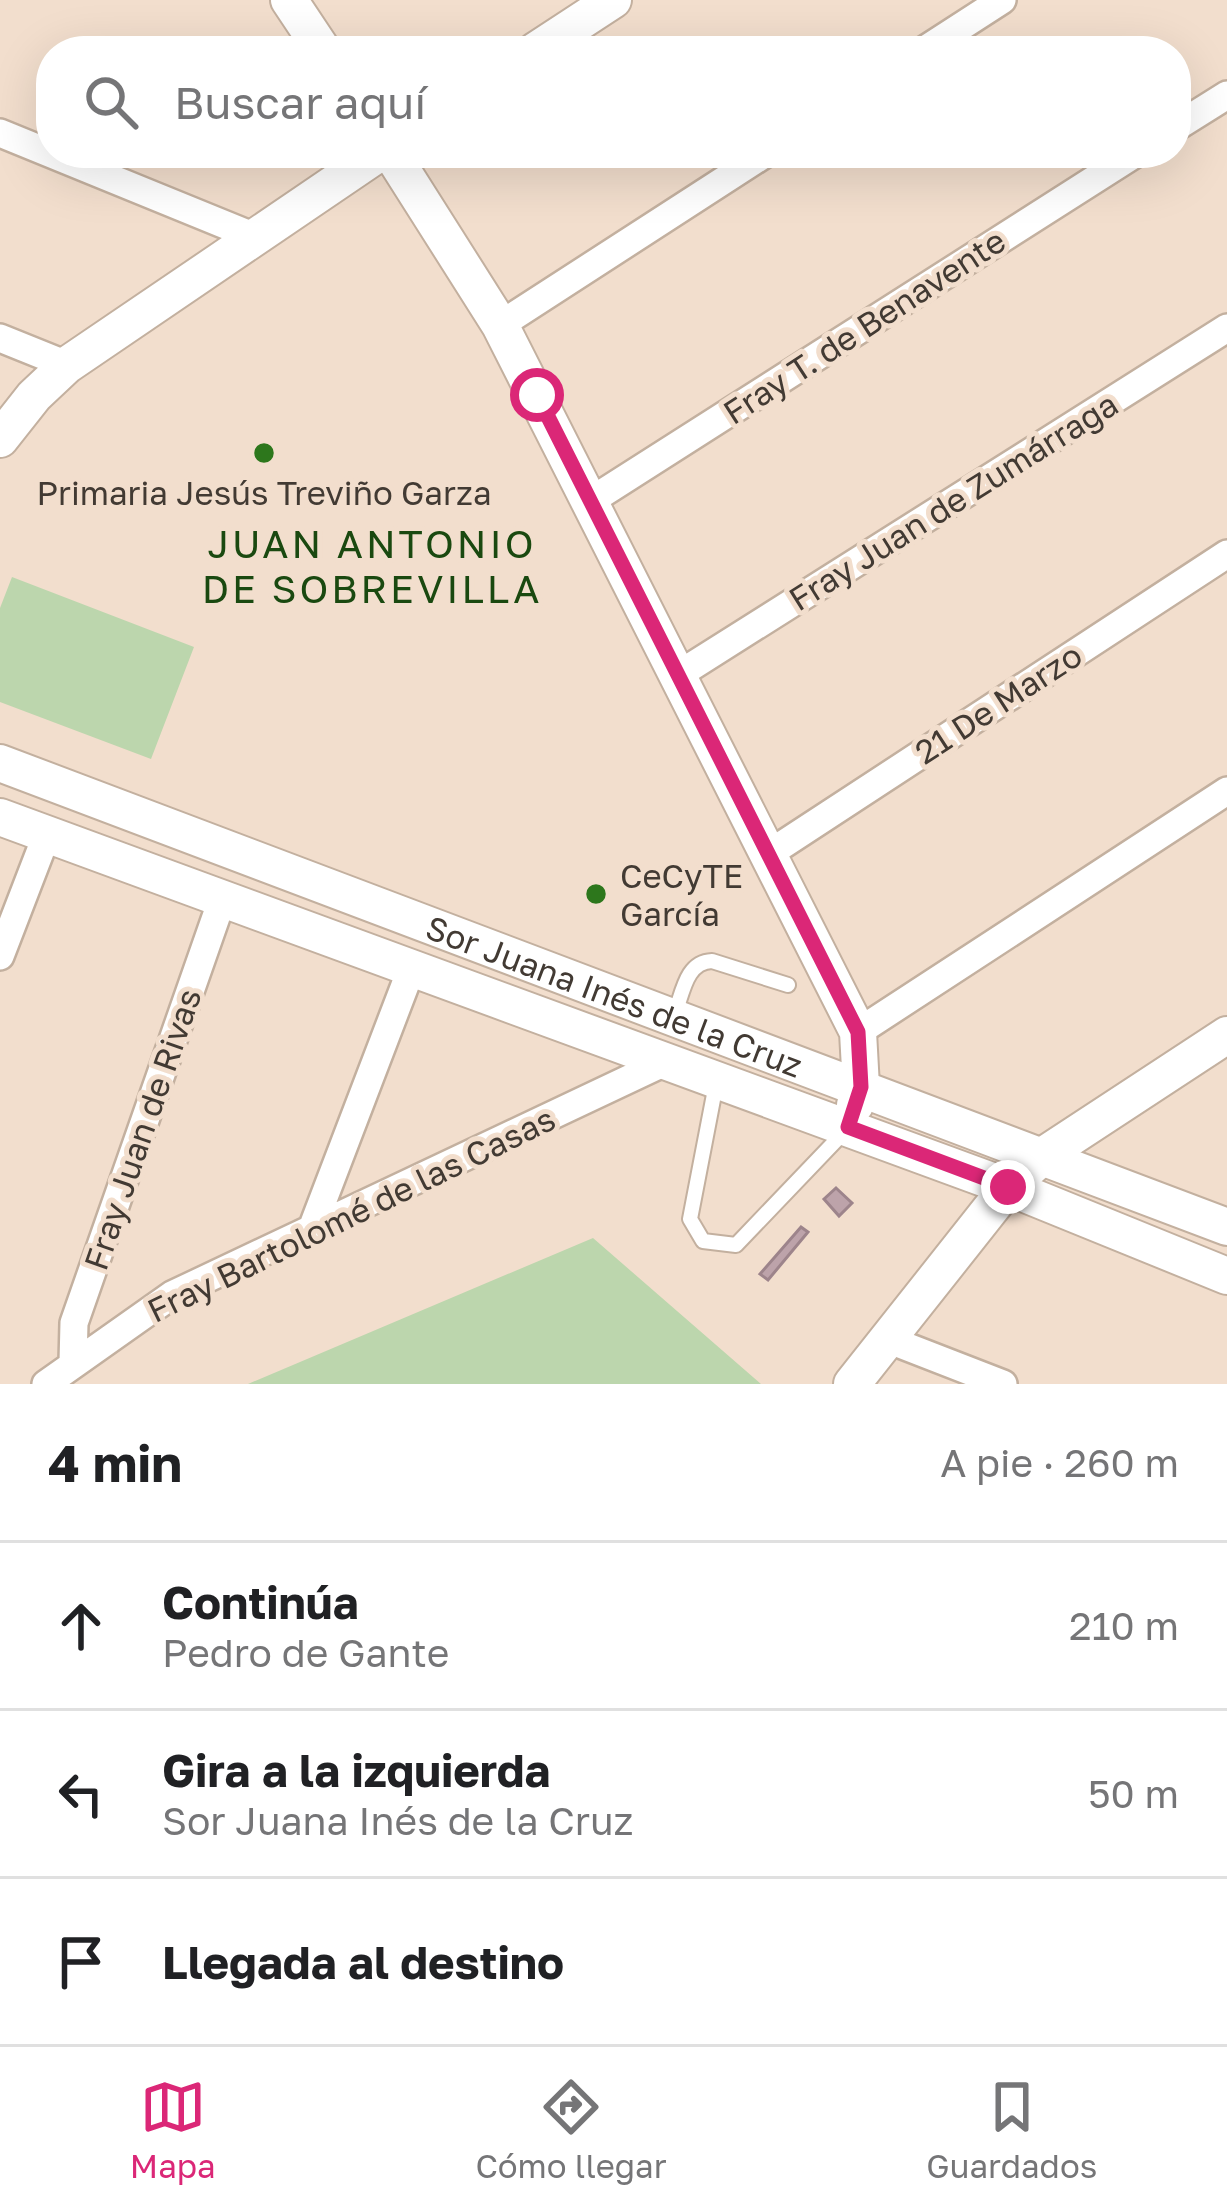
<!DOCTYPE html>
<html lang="es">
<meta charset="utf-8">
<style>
:root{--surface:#fff;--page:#f2f2f2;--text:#202124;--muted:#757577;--line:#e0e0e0;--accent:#db2777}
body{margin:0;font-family:"Golos Text",sans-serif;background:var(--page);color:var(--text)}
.stop{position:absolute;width:36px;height:36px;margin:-27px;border:9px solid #db2777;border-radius:50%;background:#fff}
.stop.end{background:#db2777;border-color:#fff;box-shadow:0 3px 12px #0008}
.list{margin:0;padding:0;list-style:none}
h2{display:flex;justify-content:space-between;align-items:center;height:156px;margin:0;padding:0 48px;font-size:51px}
h2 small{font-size:39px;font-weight:400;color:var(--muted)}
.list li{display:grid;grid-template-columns:78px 1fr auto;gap:36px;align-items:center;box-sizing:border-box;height:168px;padding:0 48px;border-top:3px solid var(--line)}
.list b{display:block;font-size:45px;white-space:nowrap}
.list p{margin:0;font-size:39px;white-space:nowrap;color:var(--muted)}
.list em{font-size:39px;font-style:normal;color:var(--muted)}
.icon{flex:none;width:66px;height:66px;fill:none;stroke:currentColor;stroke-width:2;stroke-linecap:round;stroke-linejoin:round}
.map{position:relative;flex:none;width:1227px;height:1384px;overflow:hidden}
.search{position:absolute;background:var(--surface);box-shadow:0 12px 48px #0002;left:36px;right:36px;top:36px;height:132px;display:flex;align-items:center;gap:30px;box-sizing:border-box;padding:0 42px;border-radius:48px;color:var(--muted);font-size:45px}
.sheet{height:660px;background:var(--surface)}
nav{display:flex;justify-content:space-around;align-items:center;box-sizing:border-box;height:168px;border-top:3px solid var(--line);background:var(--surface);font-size:33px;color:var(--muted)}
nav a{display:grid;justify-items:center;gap:6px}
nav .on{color:var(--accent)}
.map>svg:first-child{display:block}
</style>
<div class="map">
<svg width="1227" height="1384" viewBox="0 0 1227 1384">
<rect width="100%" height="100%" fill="#f2decd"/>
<path fill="#bcd6ad" d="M12,577L194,647L151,759L0,702V608Z
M593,1238L761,1384H248Z"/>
<path fill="#bda3aa" stroke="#9d848b" stroke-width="3" d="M836,1188L852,1203L839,1216L824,1199Z
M801,1227L808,1232L768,1280L760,1274Z"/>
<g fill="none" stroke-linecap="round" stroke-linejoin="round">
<g stroke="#c3b09f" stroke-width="18">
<path id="lane" d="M675,1013C683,992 686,962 712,961L788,985
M716,1084L690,1219L703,1241L736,1245L846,1130"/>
</g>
<g stroke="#c3b09f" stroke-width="32">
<path id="street" d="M923,51L1002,0
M1176,127L1227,95
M0,133L255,237
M500,325L766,153
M0,338L67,365
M592,500L1136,153
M678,675L1227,328
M770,853L1227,554
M0,956L47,834
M858,1032L1227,791
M313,1226L412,967
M887,1339L1003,1384
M73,1362L74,1323L223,897
M46,1384L172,1295L667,1061"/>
</g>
<g stroke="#c3b09f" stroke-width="40">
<g id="secondary">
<path d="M289,0L323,51"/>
<path d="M535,51L613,0"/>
<path d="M391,153L500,325L858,1032L861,1087L855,1105"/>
<path d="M0,439L34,396L67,365L379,153"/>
<path id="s1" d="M0,763L1227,1227"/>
<path d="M0,817L1008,1187L1227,1276"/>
<path d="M852,1384L1008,1187L1044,1155L1227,1035"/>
</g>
</g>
<use href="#lane" stroke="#fff" stroke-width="14"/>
<use href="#street" stroke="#fff" stroke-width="27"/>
<use href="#secondary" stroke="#fff" stroke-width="36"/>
</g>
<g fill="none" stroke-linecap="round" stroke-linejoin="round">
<path stroke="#db2777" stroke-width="15" d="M537,395L858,1032L861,1087L848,1127L1008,1187"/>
</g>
<g fill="#2d771c" stroke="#f2decd" stroke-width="4.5">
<circle cx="264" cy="453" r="12"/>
<circle cx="596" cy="894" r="12"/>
</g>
<g text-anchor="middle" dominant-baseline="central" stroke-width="10" stroke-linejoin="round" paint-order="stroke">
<g font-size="33" fill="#423a33" stroke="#f2decd">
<text transform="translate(864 326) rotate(-33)">Fray T. de Benavente</text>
<text transform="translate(953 501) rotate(-32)">Fray Juan de Zumárraga</text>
<text transform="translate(998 703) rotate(-33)">21 De Marzo</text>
<text stroke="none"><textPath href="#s1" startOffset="657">Sor Juana Inés de la Cruz</textPath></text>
<text transform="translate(142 1129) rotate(-71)">Fray Juan de Rivas</text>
<text transform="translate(351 1214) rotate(-26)">Fray Bartolomé de las Casas</text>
</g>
<g font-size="33" fill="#423a33" stroke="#f2decd">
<text x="264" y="492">Primaria Jesús Treviño Garza</text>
<text x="620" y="875" text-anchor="start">CeCyTE<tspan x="620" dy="38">García</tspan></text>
</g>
<g font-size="39" letter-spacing="3" fill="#1a4910" stroke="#f2decd">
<text x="372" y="543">JUAN ANTONIO<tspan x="372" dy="45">DE SOBREVILLA</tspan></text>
</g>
</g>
</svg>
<div class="stop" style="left:537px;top:395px"></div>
<div class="stop end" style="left:1008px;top:1187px"></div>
<div class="search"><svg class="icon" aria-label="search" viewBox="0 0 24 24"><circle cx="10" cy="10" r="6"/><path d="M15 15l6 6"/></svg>Buscar aquí</div>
</div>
<section class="sheet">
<h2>4 min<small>A pie · 260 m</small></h2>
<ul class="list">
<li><svg class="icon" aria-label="ahead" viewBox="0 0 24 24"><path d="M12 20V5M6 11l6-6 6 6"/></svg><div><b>Continúa</b><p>Pedro de Gante</p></div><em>210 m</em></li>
<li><svg class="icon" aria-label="left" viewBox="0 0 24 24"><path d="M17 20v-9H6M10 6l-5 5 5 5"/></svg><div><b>Gira a la izquierda</b><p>Sor Juana Inés de la Cruz</p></div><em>50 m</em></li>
<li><svg class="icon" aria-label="arrive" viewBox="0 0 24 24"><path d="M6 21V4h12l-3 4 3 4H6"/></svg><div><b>Llegada al destino</b></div></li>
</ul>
</section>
<nav>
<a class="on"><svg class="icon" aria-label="map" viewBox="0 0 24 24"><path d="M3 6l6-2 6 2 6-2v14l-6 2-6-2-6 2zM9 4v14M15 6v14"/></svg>Mapa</a>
<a><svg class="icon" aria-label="directions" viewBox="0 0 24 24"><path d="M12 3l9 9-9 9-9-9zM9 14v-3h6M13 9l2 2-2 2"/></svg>Cómo llegar</a>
<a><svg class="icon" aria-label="saved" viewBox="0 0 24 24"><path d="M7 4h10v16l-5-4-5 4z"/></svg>Guardados</a>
</nav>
